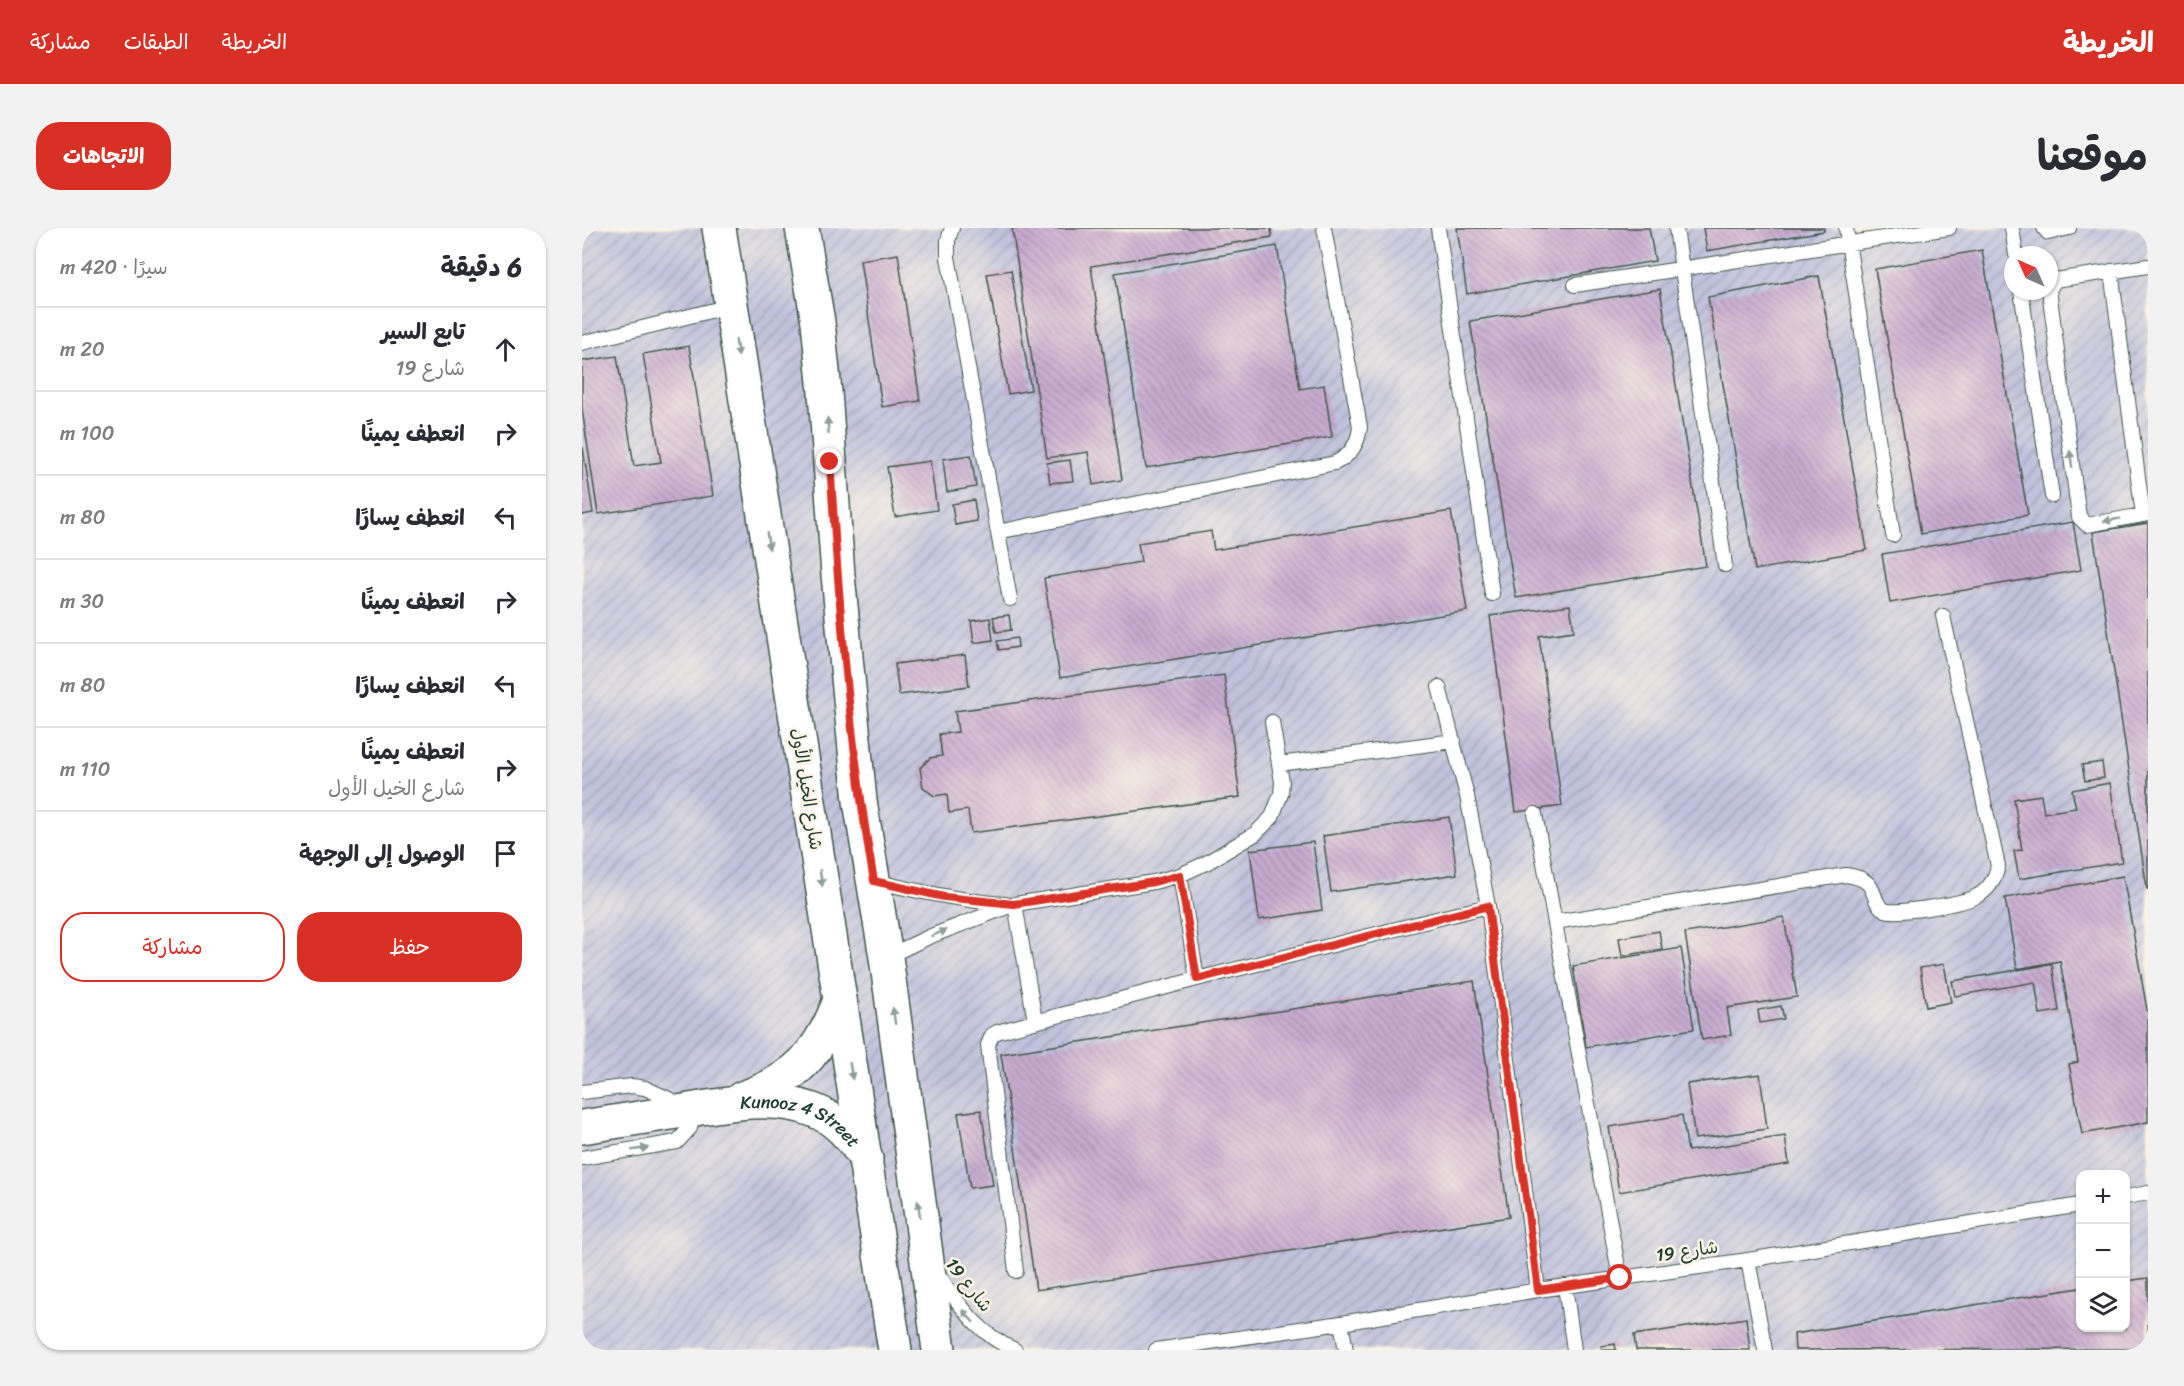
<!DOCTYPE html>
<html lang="ar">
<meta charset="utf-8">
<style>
:root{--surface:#fff;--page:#f2f2f3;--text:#2b2b33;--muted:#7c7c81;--line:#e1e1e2;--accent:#d93025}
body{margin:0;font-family:Sriracha,"Playpen Sans Arabic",sans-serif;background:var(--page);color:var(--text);direction:rtl}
.controls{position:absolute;right:18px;bottom:18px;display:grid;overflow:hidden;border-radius:12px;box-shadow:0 2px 4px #0004}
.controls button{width:54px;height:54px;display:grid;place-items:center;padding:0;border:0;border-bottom:2px solid var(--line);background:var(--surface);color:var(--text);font:30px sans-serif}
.compass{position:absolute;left:1422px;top:18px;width:54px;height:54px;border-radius:50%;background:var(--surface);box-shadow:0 2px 4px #0004;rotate:315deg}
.stop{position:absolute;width:18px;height:18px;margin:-14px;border:4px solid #d93025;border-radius:50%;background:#fff}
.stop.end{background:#d93025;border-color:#fff;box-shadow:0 2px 6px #0008}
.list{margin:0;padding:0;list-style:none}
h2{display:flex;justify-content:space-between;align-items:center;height:78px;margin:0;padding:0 24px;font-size:26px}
h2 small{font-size:20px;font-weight:400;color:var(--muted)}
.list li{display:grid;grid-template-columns:39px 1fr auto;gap:18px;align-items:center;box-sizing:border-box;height:84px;padding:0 24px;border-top:2px solid var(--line)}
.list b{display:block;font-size:22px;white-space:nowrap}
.list p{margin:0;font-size:20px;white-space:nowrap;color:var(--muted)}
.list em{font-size:20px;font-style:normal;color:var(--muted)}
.actions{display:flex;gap:12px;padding:18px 24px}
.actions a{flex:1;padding:14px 0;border:2px solid var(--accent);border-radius:24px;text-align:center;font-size:21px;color:var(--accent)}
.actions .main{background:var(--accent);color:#fff}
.icon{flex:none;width:33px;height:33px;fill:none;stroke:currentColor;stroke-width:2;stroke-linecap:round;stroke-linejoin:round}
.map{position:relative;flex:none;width:1566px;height:1122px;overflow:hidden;direction:ltr;border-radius:24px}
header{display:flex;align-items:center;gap:36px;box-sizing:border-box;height:84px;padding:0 30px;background:var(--accent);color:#fff}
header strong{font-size:28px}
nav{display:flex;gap:33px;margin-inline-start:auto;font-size:21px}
.intro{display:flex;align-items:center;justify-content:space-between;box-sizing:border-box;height:144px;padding:0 36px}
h1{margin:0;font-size:42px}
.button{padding:15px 27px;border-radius:24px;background:var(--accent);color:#fff;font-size:21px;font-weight:700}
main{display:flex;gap:36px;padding:0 36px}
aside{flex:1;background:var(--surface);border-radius:24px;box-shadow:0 2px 4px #0004}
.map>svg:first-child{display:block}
</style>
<header>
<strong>الخريطة</strong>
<nav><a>الخريطة</a><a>الطبقات</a><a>مشاركة</a></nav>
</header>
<div class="intro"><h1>موقعنا</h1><a class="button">الاتجاهات</a></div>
<main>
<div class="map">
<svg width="1566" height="1122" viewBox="0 0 1566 1122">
<defs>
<pattern id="industrial-furrows" width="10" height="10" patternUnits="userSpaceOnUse" patternTransform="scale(1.5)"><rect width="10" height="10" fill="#c1c2dd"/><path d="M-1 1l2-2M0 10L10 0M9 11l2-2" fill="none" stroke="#9c9fb4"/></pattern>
<pattern id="building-back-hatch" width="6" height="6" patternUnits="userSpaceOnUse" patternTransform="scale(1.5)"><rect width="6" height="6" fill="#c9abd0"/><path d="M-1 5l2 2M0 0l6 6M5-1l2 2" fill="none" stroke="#a38caa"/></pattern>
</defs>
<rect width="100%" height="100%" fill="#fcf5e5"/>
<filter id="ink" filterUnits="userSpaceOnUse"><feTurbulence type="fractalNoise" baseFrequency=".0167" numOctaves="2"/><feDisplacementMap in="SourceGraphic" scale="12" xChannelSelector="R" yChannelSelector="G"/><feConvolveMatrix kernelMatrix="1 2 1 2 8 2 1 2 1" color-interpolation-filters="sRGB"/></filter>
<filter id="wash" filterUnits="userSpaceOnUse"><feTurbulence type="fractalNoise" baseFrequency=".008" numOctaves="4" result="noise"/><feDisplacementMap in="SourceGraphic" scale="24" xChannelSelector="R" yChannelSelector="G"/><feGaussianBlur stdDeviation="1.35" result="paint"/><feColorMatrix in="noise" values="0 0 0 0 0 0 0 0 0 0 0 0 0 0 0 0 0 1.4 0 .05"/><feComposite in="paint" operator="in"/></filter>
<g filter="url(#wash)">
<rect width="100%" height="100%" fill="#f5e1c5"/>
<path fill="url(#industrial-furrows)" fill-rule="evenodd" d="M0,0H1566V1122H0ZM1431,27H1467V63H1431ZM1498,946H1544V1100H1498Z"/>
<g id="blocks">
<path fill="url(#building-back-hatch)" d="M430,0H689L690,9L509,38L540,252L511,257L506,224L465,230Z
M875,0H1067L1073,33L885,66Z
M1121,0H1242V3L1125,23Z
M695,18L718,161L742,157L750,209L564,240L533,45Z
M1400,22L1446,287L1339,306L1293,41Z
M316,26L338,173L300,179L278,32Z
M429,42L449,162L426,166L405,46Z
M1237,48L1285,322L1173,342L1126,69Z
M1078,61L1124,338L934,370L888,93Z
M107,118L131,268L16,286L0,181V133L35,128L52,238L79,234L61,126Z
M1,220L11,285L0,287V221Z
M389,227L394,259L365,264L361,231Z
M488,232L491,253L468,255L465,235Z
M348,233L355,282L313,289L305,239Z
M392,272L395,293L373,297L370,276Z
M869,283L885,383L478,450L462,350L559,334L556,315L629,303L632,322Z
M1491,294L1499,342L1308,375L1300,326Z
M1566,295V661H1565L1511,304Z
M988,377L992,403L957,408L980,578L934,584L908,388Z
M427,387L429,402L414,404L411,389Z
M408,390L411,412L392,415L389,393Z
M435,410L436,419L417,422L415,413Z
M383,427L387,458L317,467L313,436Z
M642,447L658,569L389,605L386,582L367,585L365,566L352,568L341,559L338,540L348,530L360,528L357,506L376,504L373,483Z
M1520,534L1522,550L1503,553L1500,537Z
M1528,555L1540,634L1437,651L1432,623L1440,622L1432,571L1459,567L1462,585L1494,580L1490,562Z
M867,589L875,646L749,664L741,608Z
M731,614L740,682L677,692L668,622Z
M1541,648L1566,787V894L1500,906L1487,836L1496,834L1478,733L1435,741L1423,670Z
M1202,689L1215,769L1145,780L1149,807L1120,812L1103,705Z
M1077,703L1080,721L1040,728L1037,710Z
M1099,720L1112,801L1004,819L991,738Z
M1362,736L1369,774L1344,779L1338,740Z
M1470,736L1477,783L1458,786L1453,754L1373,768L1370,753Z
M892,753L927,989L454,1062L419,826Z
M1199,778L1202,791L1178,795L1176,782Z
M1178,846L1185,901L1113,911L1105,856Z
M399,882L411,957L388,960L376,885Z
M1100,887L1106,923L1203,908L1207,936L1037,964L1027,899Z
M1566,1050V1121L1213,1122L1212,1106L1498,1060V1100H1544V1053Z
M1164,1090L1168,1122H1054L1052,1107Z
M1033,1116L1034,1122H1020L1019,1118Z"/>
</g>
</g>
<g filter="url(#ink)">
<use href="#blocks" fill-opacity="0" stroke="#3f564a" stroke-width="1.5"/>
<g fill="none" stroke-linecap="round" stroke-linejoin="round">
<g stroke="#3f564a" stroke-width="16">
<path id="service" d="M370,0L366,12V29L428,371
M856,0L910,366
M1094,0L1143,337
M1264,0L1311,307
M1430,0L1434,27
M1462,0L1466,5L1487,0
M1529,43L1561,287
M993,57L1367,0
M1467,62L1497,289L1505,297L1566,286
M1467,62L1473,52L1566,38
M1439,63L1470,268
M0,115L148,78
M416,304L753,235C769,227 776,216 778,199L742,0
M857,459L885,568L906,678L956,1062
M697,536L872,513
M953,586L1038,1050
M598,647L615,751
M293,653C337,664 379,673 424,676
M433,676L453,793
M973,694L1264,647C1301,652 1285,672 1303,682C1314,687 1384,675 1395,668C1407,662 1413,651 1416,638L1361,388
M304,729L349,708L433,676L572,654L598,647L624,635L673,606L690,589L699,566L700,554L690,494
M0,864L50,858L63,860L111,882L108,900L95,914L0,930
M1544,969L1566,965
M1166,1032L1183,1122
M434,1043L406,817L410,807L415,804L615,751L906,678
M356,1047C378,1077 397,1107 433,1122
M983,1058L992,1122
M759,1095L764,1122
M574,1122L759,1095L956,1062L1166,1032L1498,977"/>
</g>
<g stroke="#3f564a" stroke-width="36">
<g id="tertiary">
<path d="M160,870C214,852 238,825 258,772"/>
<path id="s1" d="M0,899C32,894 63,889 95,884C138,877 189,866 231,882C255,891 270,910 284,931"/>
</g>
</g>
<g stroke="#3f564a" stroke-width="36">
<path id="secondary" d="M137,0L313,1122
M220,0L236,94L243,164L256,347L278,573L304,729L357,1122"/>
</g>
<use href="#service" stroke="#fff" stroke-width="14"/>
<use href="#tertiary" stroke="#fff" stroke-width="33"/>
<use href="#secondary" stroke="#fff" stroke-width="33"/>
</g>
<defs><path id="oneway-solid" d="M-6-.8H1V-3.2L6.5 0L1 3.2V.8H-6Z" transform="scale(1.5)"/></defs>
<g fill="#8f9e9a">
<use href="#oneway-solid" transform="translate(155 120) rotate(81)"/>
<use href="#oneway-solid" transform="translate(246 198) rotate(-94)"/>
<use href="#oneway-solid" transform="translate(1489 231) rotate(-98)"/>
<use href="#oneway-solid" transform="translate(1530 292) rotate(170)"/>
<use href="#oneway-solid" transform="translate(186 313) rotate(81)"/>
<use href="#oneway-solid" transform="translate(239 650) rotate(81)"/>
<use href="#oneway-solid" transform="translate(357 705) rotate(-22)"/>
<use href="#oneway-solid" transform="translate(312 788) rotate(-98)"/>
<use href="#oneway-solid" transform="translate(269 843) rotate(81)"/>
<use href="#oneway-solid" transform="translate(58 921) rotate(-9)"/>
<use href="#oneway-solid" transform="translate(337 981) rotate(-98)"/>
<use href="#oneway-solid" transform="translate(386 1088) rotate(-131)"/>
</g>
</g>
<g fill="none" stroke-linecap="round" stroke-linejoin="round" filter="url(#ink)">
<path stroke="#d93025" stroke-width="8" d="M248,234C257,374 267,514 292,653L362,669L432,676L572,654L598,647L615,751L906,678L956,1062L1038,1050"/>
</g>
<g text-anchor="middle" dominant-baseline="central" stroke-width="5" stroke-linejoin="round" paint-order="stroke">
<g font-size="18" fill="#1f3d34" stroke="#fcf5e5">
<text transform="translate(225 561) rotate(81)">شارع الخيل الأول</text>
<text stroke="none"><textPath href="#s1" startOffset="225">Kunooz 4 Street</textPath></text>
<text transform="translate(1105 1023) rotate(-8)">شارع 19</text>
<text transform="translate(387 1057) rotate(52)">شارع 19</text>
</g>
</g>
</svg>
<div class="controls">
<button>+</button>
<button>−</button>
<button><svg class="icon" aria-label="layers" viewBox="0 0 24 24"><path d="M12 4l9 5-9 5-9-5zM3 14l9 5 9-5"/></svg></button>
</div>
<svg class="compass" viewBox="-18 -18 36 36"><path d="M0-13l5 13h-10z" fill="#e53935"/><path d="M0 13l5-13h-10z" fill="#7c7c81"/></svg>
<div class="stop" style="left:1038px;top:1050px"></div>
<div class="stop end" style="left:248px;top:234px"></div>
</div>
<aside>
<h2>6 دقيقة<small>سيرًا · 420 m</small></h2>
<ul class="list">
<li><svg class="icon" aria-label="ahead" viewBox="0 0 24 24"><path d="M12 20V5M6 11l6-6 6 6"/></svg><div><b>تابع السير</b><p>شارع 19</p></div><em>20 m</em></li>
<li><svg class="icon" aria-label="right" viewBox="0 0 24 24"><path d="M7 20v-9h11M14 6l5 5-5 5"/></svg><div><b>انعطف يمينًا</b></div><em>100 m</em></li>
<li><svg class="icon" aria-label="left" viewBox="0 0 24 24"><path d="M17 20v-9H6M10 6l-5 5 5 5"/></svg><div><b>انعطف يسارًا</b></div><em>80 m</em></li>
<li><svg class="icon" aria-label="right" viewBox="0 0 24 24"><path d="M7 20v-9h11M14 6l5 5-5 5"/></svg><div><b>انعطف يمينًا</b></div><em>30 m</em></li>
<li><svg class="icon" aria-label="left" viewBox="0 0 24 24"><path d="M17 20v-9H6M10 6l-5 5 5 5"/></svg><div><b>انعطف يسارًا</b></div><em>80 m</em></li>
<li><svg class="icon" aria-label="right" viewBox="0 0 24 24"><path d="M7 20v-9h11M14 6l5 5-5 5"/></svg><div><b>انعطف يمينًا</b><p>شارع الخيل الأول</p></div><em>110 m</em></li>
<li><svg class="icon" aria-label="arrive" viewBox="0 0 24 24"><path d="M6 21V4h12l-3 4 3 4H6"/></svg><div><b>الوصول إلى الوجهة</b></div></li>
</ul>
<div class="actions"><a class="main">حفظ</a><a>مشاركة</a></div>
</aside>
</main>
